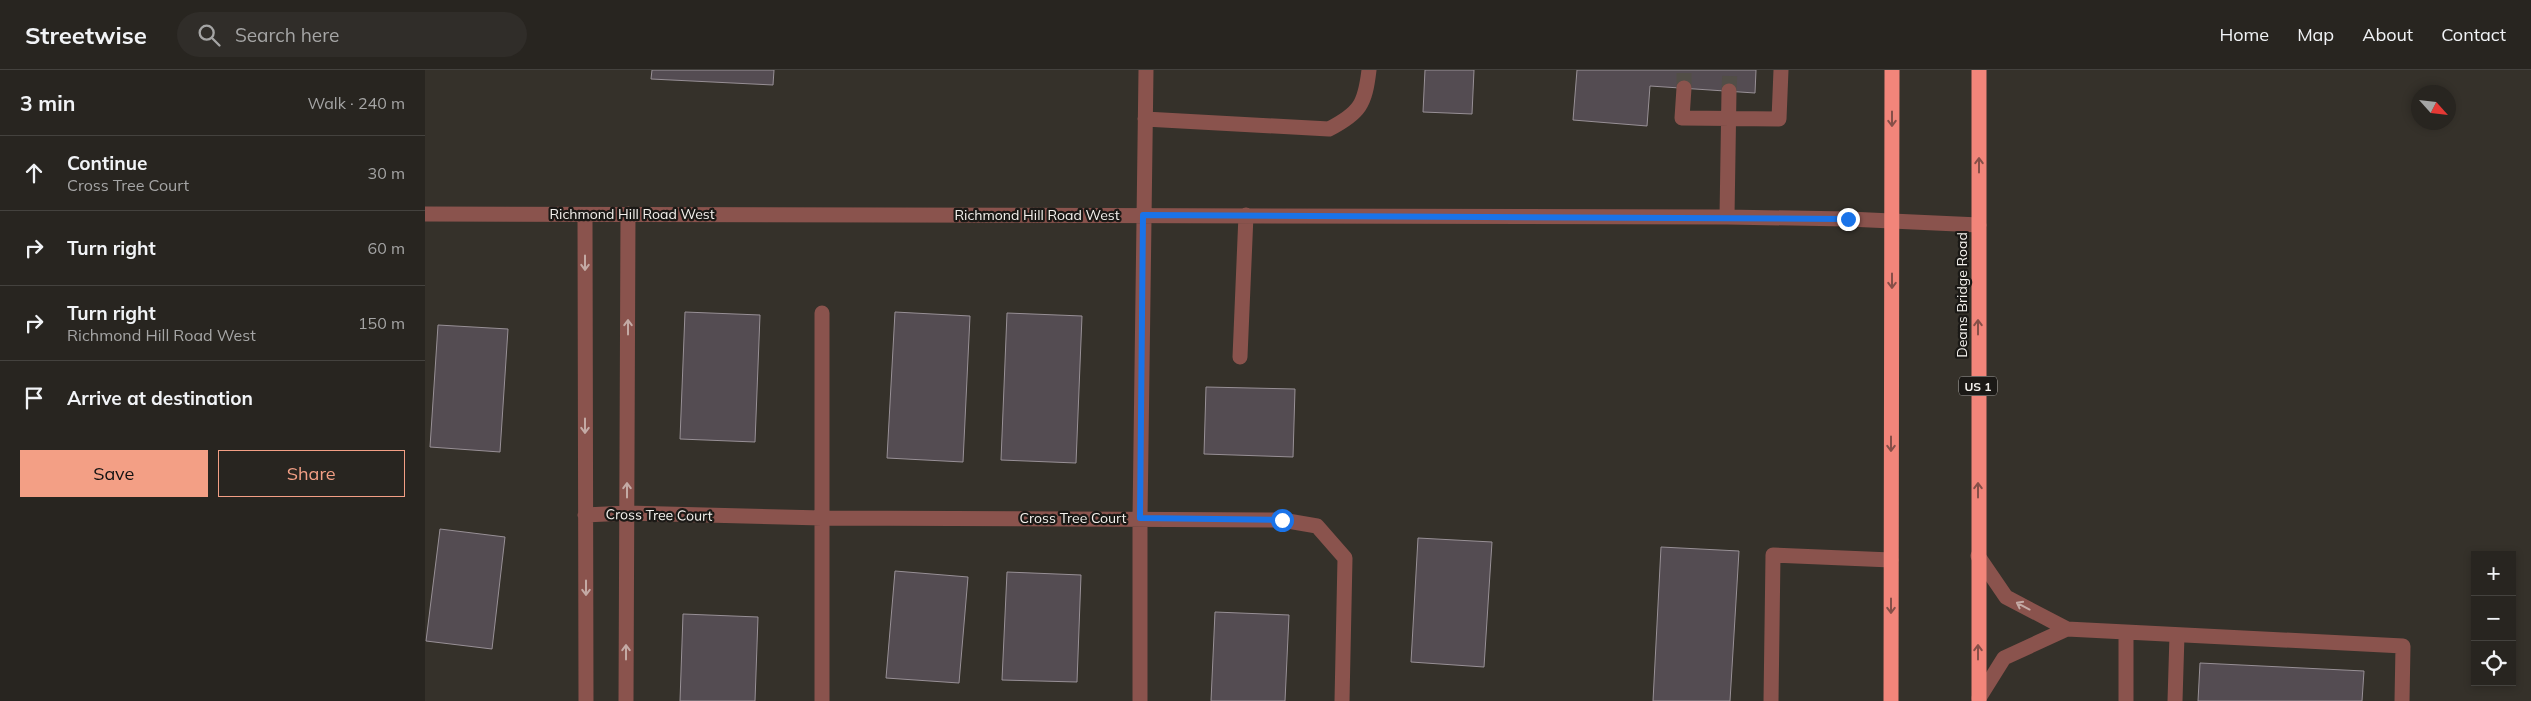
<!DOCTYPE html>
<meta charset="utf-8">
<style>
:root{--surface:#282520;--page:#302d29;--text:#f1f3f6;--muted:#a5a5a5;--line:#44423e;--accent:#f39f85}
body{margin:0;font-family:Mulish,sans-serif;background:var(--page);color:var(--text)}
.controls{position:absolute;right:15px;bottom:15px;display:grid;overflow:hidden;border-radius:0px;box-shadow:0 2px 8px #0003}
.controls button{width:45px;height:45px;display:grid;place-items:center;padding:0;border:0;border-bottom:1px solid var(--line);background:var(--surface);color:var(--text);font:25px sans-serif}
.compass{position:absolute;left:1986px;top:15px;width:45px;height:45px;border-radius:50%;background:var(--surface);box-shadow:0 2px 8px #0003;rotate:117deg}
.stop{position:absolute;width:15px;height:15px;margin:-11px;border:4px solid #1a73e8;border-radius:50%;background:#fff}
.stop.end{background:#1a73e8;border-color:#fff;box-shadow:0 1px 5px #0008}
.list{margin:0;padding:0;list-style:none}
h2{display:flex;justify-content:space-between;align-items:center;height:65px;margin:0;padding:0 20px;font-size:21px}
h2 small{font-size:16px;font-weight:400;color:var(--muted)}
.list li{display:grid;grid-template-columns:32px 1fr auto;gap:15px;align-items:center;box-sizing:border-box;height:75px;padding:0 20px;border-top:1px solid var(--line)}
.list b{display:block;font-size:19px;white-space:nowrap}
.list p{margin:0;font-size:16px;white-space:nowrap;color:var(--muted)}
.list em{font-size:16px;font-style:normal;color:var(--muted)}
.actions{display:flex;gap:10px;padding:15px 20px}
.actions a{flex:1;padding:11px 0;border:1px solid var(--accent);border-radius:0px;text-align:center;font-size:18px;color:var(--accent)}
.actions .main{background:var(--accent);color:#111}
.icon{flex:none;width:28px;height:28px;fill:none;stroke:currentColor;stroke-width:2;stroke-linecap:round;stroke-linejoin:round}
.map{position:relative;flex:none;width:2106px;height:631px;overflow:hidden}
header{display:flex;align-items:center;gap:30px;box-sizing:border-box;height:70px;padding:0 25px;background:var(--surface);border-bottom:1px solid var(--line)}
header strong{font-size:24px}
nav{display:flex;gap:28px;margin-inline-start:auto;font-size:18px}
.search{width:350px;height:45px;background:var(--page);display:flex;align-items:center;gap:12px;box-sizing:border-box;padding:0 18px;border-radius:28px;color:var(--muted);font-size:19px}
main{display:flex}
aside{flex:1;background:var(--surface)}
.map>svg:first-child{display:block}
</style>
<header>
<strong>Streetwise</strong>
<div class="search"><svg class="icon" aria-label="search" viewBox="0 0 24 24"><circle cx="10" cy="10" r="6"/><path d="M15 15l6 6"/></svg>Search here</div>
<nav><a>Home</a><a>Map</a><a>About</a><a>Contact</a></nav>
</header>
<main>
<aside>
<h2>3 min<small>Walk · 240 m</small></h2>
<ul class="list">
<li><svg class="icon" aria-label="ahead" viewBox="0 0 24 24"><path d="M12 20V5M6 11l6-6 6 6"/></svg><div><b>Continue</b><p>Cross Tree Court</p></div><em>30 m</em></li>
<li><svg class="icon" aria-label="right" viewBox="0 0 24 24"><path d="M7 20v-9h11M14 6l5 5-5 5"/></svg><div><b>Turn right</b></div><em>60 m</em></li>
<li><svg class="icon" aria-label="right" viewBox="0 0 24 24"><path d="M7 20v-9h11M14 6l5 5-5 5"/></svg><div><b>Turn right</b><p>Richmond Hill Road West</p></div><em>150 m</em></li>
<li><svg class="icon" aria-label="arrive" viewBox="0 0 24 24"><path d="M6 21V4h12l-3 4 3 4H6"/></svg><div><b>Arrive at destination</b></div></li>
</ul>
<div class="actions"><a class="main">Save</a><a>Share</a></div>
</aside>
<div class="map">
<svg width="2106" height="631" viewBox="0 0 2106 631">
<rect width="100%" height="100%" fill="#35312a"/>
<path fill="#544c52" stroke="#989096" d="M227,0H349L348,15L226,9Z
M1000,0H1049L1047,44L998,42Z
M1152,0H1331L1330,23L1225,16L1222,56L1148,50Z
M260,242L335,245L330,372L255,369Z
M470,242L545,246L538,392L462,388Z
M582,243L657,246L651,393L576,390Z
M13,255L83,259L75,382L5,377Z
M781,317L870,319L868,387L779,384Z
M15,459L80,467L67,579L1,571Z
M993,468L1067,472L1059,597L986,592Z
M1236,477L1314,481L1305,631H1228Z
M470,501L543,507L534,613L461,608Z
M582,502L656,505L652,612L577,610Z
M790,542L864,545L860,631H786Z
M258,544L333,547L330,631H255Z
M1775,593L1939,601L1937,631H1773Z"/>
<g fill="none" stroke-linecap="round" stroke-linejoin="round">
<path stroke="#524e47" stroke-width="15" stroke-dasharray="15 8" stroke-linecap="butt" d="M1259,18V0
M1304,21L1305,0"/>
<path stroke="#8a534d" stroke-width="15" d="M1259,18L1257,48L1354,49L1356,0
M720,49L904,59C935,43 940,34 944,0
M0,144L1302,147L1423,149L1554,155
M160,145L161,631
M1302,147L1304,21
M815,287L821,145
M160,445L202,443L397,448L857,450L892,456L920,488L917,631
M1553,486L1581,527L1642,559L1978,576L1977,631
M1554,628L1579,588L1642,559
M201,631L203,144
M397,631V243
M715,631V449L721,0
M1346,631L1348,485L1466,490
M1701,631V562
M1750,631L1752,565"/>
<path stroke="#f2857a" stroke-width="15" d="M1466,631L1467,0
M1554,631V0"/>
</g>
<defs><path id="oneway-shaft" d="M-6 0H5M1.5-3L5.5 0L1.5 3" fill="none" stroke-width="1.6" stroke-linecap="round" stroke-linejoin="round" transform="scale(1.25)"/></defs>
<g stroke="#864f48">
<use href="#oneway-shaft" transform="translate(1467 49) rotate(90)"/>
<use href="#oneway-shaft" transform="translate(1554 95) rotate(-90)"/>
<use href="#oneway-shaft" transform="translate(1467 211) rotate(90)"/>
<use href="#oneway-shaft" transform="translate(1553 257) rotate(-90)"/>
<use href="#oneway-shaft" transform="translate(1466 374) rotate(90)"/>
<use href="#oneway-shaft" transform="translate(1553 420) rotate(-90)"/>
<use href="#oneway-shaft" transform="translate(1466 536) rotate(90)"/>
<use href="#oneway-shaft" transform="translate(1553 582) rotate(-90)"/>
</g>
<g stroke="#c4aaa5">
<use href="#oneway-shaft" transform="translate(160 193) rotate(90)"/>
<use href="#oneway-shaft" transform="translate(203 257) rotate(-90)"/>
<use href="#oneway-shaft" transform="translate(160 356) rotate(90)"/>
<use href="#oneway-shaft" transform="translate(202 420) rotate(-90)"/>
<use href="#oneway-shaft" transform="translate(161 518) rotate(90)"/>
<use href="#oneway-shaft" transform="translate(1598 536) rotate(-152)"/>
<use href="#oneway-shaft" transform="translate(201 582) rotate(-90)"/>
</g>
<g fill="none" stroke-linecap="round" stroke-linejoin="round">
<path stroke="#1a73e8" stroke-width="6" d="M857,450L715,448L718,145L1423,149"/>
</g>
<g text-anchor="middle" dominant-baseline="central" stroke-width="4.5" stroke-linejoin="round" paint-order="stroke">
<rect fill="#1b1916" stroke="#b3b0ac" stroke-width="1" x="1534" y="306.5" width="38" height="19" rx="4"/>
<g font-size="12" font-weight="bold" fill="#f4f1ed">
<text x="1553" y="316">US 1</text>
</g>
<g font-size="14" fill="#f4f1ed" stroke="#1b1916">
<text x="207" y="144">Richmond Hill Road West</text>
<text x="612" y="145">Richmond Hill Road West</text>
<text transform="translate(1537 225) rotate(-90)">Deans Bridge Road</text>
<text transform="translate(234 445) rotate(1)">Cross Tree Court</text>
<text x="648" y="448">Cross Tree Court</text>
</g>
</g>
</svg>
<div class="controls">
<button>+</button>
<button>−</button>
<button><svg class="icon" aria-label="locate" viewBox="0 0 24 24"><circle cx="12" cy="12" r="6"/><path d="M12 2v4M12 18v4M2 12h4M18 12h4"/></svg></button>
</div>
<svg class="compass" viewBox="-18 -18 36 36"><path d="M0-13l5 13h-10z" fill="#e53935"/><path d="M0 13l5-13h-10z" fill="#a5a5a5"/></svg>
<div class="stop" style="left:857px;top:450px"></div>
<div class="stop end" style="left:1423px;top:149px"></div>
</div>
</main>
